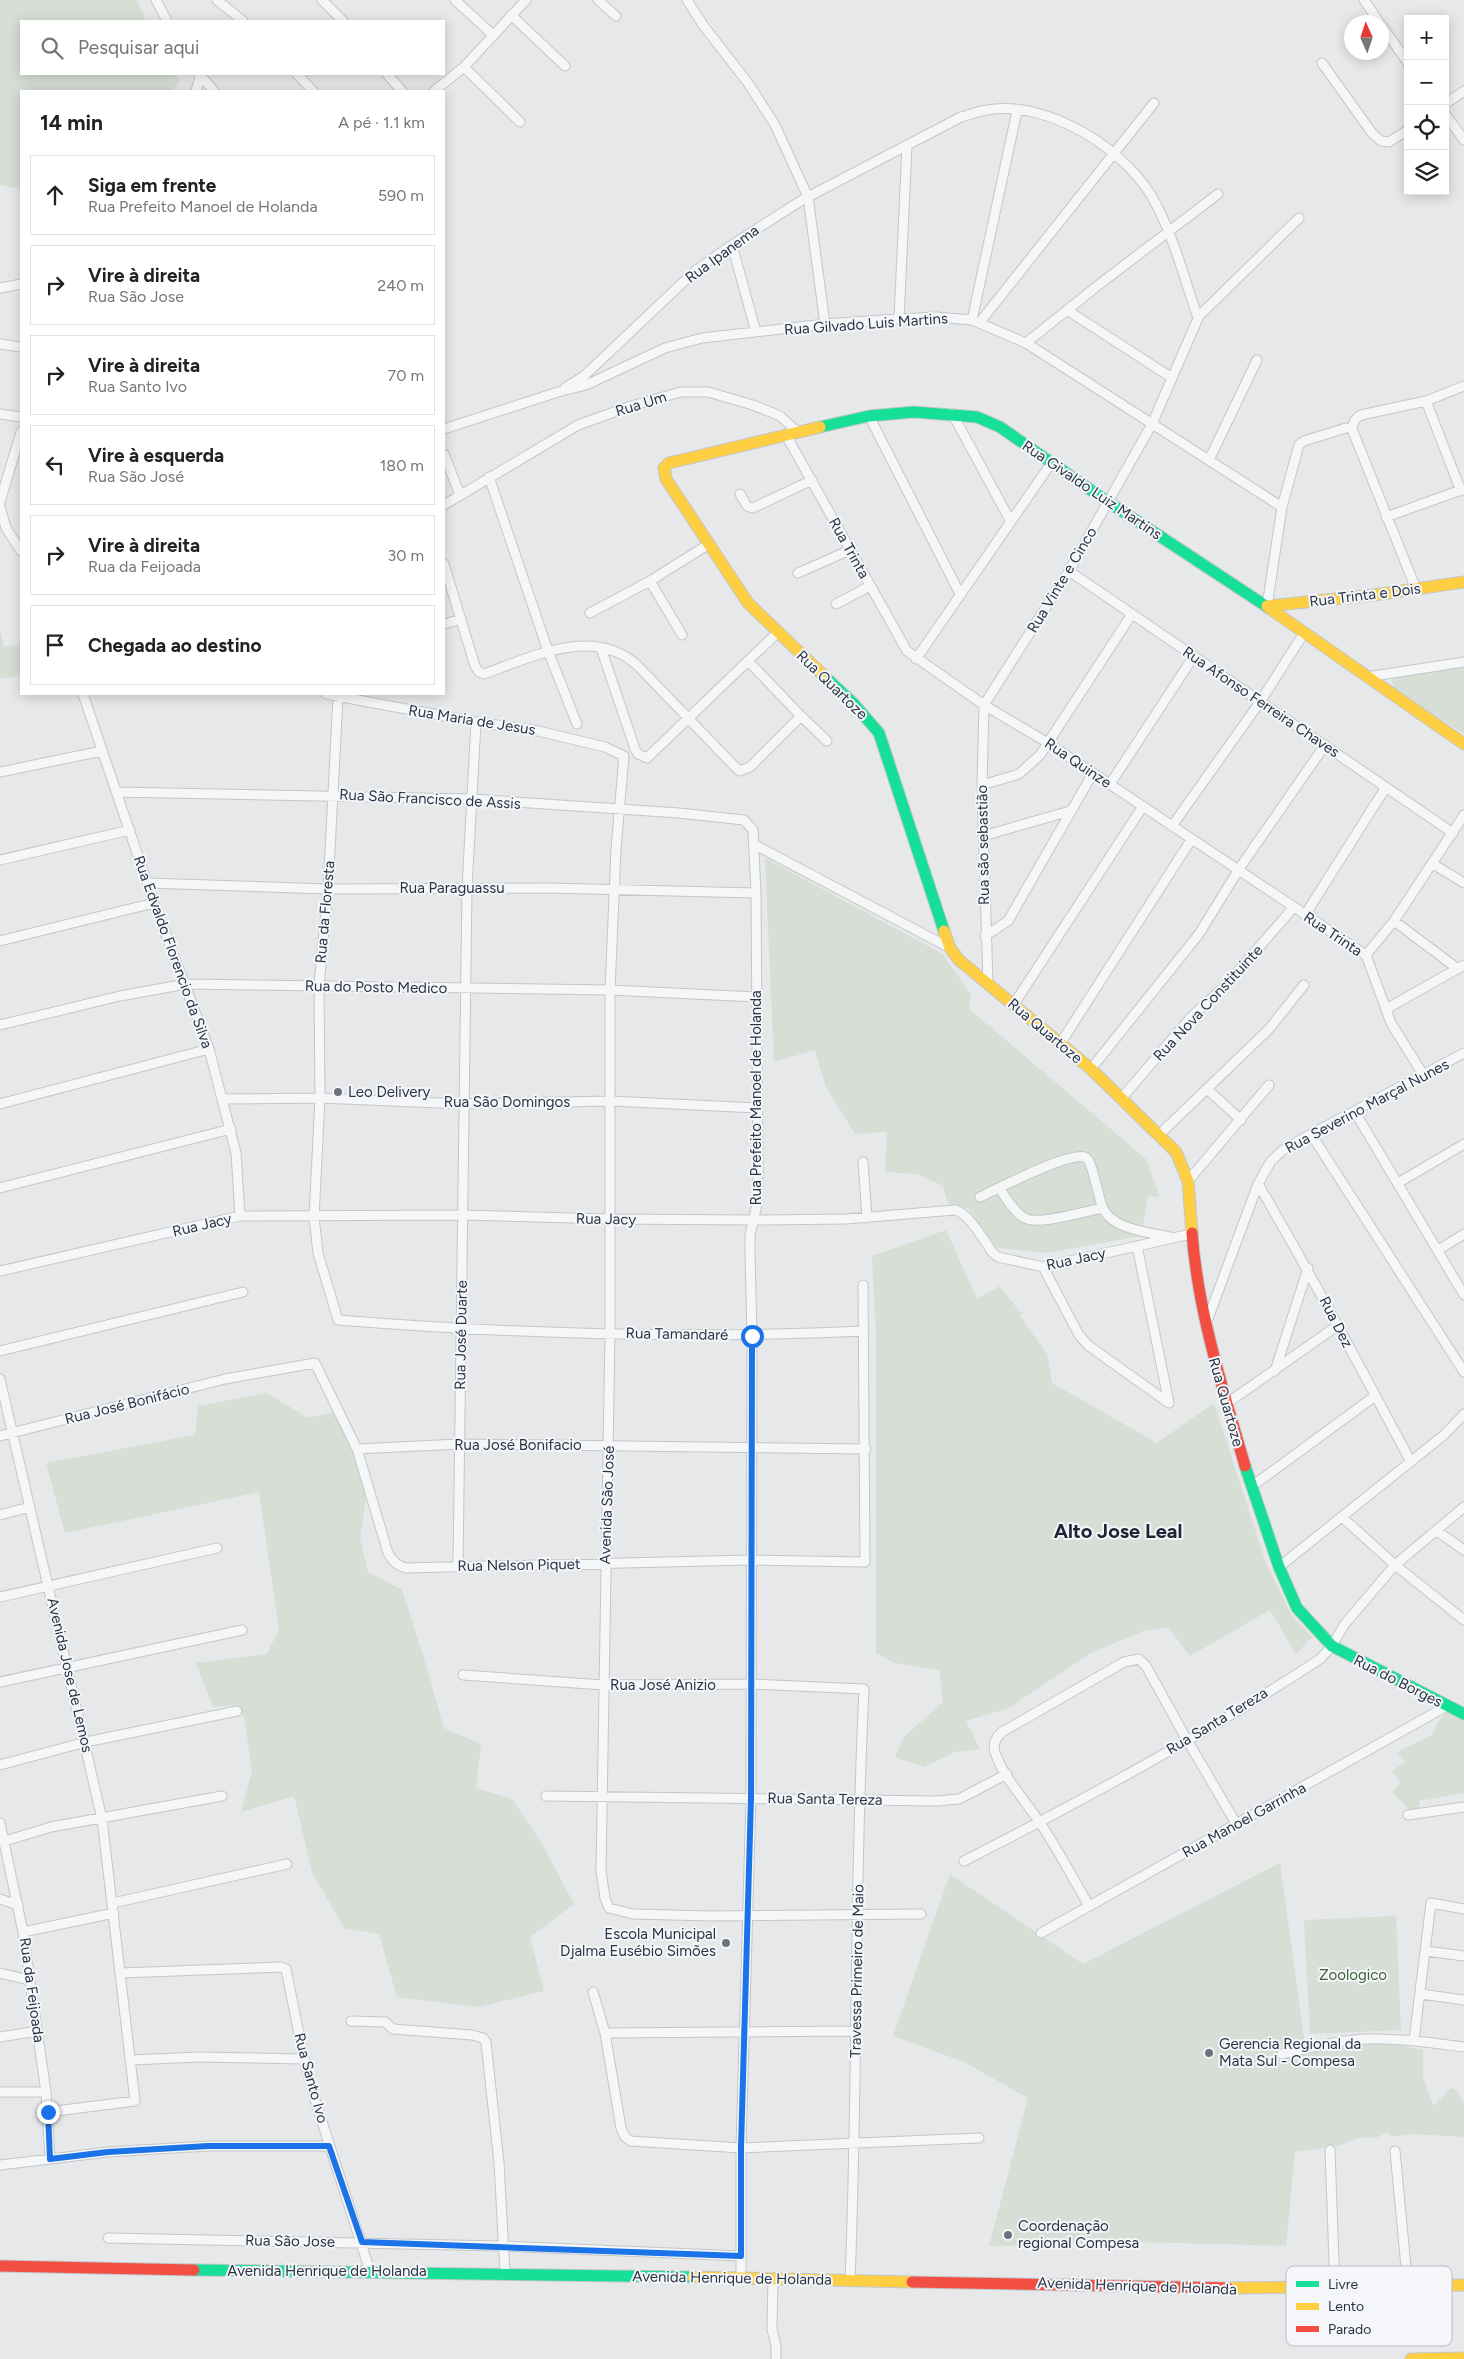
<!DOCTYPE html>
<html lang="pt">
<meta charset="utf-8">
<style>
:root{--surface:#fff;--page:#f6f6f6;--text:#222;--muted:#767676;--line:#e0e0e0}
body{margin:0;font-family:Figtree,sans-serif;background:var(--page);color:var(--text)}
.controls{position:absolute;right:15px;top:15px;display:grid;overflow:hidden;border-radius:0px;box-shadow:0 2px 12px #0003}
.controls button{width:45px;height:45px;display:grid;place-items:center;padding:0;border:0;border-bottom:1px solid var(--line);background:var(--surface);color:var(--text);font:25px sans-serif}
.compass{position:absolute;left:1344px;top:15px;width:45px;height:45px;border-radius:50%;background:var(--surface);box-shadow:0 2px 12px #0003;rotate:357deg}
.stop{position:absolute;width:15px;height:15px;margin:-11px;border:4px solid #1a73e8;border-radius:50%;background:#fff}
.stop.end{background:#1a73e8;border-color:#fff;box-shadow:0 1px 5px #0008}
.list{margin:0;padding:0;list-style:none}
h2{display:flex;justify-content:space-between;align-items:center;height:65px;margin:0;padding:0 20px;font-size:21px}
h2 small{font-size:16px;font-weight:400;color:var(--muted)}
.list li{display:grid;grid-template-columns:32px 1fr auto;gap:15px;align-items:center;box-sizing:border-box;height:80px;margin:0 10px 10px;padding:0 10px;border:1px solid var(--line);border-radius:0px}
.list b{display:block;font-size:19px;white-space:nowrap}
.list p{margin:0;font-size:16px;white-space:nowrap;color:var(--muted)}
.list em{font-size:16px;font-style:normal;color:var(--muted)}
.icon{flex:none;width:28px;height:28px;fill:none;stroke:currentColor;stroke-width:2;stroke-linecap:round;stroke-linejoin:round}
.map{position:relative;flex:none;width:1464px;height:2359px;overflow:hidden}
.search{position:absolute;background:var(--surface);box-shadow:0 2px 12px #0003;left:20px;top:20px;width:425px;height:55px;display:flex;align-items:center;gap:12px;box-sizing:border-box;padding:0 18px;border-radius:0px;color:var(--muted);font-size:19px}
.panel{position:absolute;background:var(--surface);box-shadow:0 2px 12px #0003;left:20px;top:90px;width:425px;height:605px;border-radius:0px}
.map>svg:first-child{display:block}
</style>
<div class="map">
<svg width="1464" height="2359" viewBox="0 0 1464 2359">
<rect width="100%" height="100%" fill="#e6e8ea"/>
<path fill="#d6ded6" d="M0,0H137L146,21H21V74H175L179,81L173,91H21V189L0,185Z
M0,629L4,647L21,644V675L0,679Z
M1464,665V734L1395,689L1392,682L1395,675Z
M765,858L943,954L971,995L969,1009L1146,1159L1160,1197L1148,1196L1141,1236L1046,1253L997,1248L968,1208L948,1204L943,1186L917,1174L885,1172L887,1132L855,1134L826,1087L815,1050L774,1062Z
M946,1230L977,1299L1000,1286L1020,1312H1024L1020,1316L1047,1354L1052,1383L1157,1443L1214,1403L1266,1563L1292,1616L1312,1637L1296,1654L1270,1610L1190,1656L1168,1627L1143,1631L1089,1654L1009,1708L966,1721L980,1749L955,1752L924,1767L895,1757L904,1737L943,1702L939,1670L895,1663L876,1653V1331L872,1256Z
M267,1393L308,1418L337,1411L367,1493L360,1538L368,1572L402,1590L423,1655L444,1728L481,1744L476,1788L512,1799L541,1842L574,1904L530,1937L544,1991L478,2007L397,1997L379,1934L344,1928L312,1872L294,1796L241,1812L252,1771L244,1717L236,1705L213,1707L196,1663L267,1654L279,1629L259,1492L65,1533L46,1463L195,1435L198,1406Z
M1446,1713L1464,1721V1793L1419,1801L1420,1809L1408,1810C1404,1802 1397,1799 1393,1791L1401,1782L1392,1772L1405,1761L1397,1752L1432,1735L1437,1723Z
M1280,1863L1305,2045L1304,2054L1351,2045L1393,2044L1423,2050V2076L1433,2106L1451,2088L1457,2090L1464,2104V2137L1412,2134L1391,2137L1387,2132L1376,2138H1359L1338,2146L1295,2152L1286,2246L1138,2242L989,2246L1028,2098L964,2062L893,2036L950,1874L1083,1964Z
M1396,1916L1401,2030L1310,2034L1304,1920Z"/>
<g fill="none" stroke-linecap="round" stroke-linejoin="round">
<g stroke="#c4c6c8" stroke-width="11">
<path id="street" d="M156,0L167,21
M217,0L243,21
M322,0L343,21
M455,0L493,35
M598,0L616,16
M687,0L703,25L748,83L775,125L808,197L825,324
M1364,0L1379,22
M511,15L565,66
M1382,26L1408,63
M1322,63L1372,133L1381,141L1389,142L1408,130
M464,67L520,122
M199,74L214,91
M297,74L313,91
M387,74L402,91
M196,91L200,76
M434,91L464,67L526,0
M1445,104L1464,91
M1445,114L1464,140
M732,245L756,332
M0,288L21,284
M1067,310L1172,378
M899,319L907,146
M972,320L1017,111
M980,322L1154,103
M1026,343L1101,283L1218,194
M0,344L21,347
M565,388L584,376L695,271L732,245L802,200L961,117C970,115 978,111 987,110C1049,99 1131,152 1157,206C1175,241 1185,281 1198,318
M1426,401L1461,491
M952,413L1011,522
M0,414L21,417
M869,416L960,594
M444,429L558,392L586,385L665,348L702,338L825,324L899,319L936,317L972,320L1026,343L1282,507
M786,435L907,651L984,705L1048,743L1366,955L1391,1023L1424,1076
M444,454L460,495
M1209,460L1257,360
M489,477L548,651L577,724
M740,494L747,506L753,508L812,480
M0,502L21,432
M444,505L578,425L631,406L681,392H708L753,405L780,416L798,432
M0,507L6,528L21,551
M1386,517L1464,489
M444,564L475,666L479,672L484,674C532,657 594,625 638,666L739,771L750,767L801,716L748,661
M1069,571L1453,833
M798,573L850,550
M650,581L682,635
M1416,589L1352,429C1353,422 1355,418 1361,415L1426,401L1464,386
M836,604L870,586
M1267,606L1282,507L1299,445L1304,441L1346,428
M590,613L650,581L709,544
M444,624L461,619
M601,648L635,749L638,754L647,758L777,633
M916,659L1052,462
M1367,677L1464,662
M83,694L154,903L209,1049L236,1153L240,1216
M326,694L476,722L538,731L605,747L624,756L616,849L610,990V1332L601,1871L605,1898L609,1908L633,1914L710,1916L921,1914
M338,697L328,889L319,985L320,1098L314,1217L318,1253L338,1320C513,1334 689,1339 864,1331
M801,716L827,741
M0,772L102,751
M1110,784L1194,656
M982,785L1019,774L1040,755L1132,614
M116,792L471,799L679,813L744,820L753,830L756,893L758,1171L757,1204L750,1235V1253L752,1336L751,1798L741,2148V2279
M1172,826L1260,702L1304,633
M983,836L1070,811
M755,845L950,948
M0,860L130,830
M1433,864L1464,883
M147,883L328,889L547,888L756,893
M1305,915L1386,787
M1394,921L1458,969
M985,936L1008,921L1093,773
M0,941L154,903
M1366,955L1394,921L1464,815
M988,984L982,785L984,705L1069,571L1152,424L1199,316L1299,218
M1014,1004L1143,806
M1386,1009L1464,965
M0,1025L120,996L186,984L610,990L756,997
M1060,1044L1191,840
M1091,1069L1199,934L1239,869L1325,745
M1207,1089L1241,1120
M223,1099L320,1098L464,1104L611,1101L757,1108
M1121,1099L1191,1017L1225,986L1294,907
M0,1104L209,1049
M1355,1112L1464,1295
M1160,1134L1269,1029L1304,985
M1311,1134L1464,1372
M863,1162L867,1218
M1188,1181L1269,1085
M1398,1183L1464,1144
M1258,1184C1312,1275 1361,1369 1411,1462
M0,1188L231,1129
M999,1188C1006,1197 1014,1213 1025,1218C1038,1226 1086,1211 1103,1208
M980,1197C999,1188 1068,1152 1085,1157L1089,1161C1095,1175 1097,1191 1102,1206C1111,1230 1149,1232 1170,1237
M1137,1246L1169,1403
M1438,1250L1464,1234
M1043,1267L1079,1335L1089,1346L1169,1403
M0,1271L240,1216L463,1215L609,1219L753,1220L846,1219L955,1210C969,1213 984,1241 993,1253L998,1257L1043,1267L1191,1234
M1206,1324L1258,1184L1271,1161L1283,1150L1311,1134L1464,1053
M0,1351L243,1292
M1275,1371L1308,1268
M0,1379L102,1819L135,2101L48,2112
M1226,1404L1337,1326
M0,1436L225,1379L315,1363L357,1449L388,1553C393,1562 397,1565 406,1568L750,1560L865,1562L863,1285
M357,1449L458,1444L866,1449
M1251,1487L1375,1396
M0,1515L30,1507
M1343,1518L1395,1565L1464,1620
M1437,1531L1464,1550
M458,1566L467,888L476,722
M1279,1567L1444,1435L1464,1414
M0,1597L217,1548
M463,1675L603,1685L750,1684L864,1689C854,1886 858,2083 850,2281
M0,1682L242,1630
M0,1765L86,1742L237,1711
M546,1796L936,1801L959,1799L1007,1774
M1408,1815L1464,1807
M0,1823L23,1932L46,2092L50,2159
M5,1841L51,1827L222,1796
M964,1861C1085,1799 1206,1734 1320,1659L1332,1646L1344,1625L1395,1565L1464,1507
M0,1899L18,1905
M113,1903L287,1864
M1089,1906C1072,1877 1057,1847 1038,1820C1025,1800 1004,1778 996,1755C992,1746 995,1738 1002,1732L1124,1662L1139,1659L1146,1666L1187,1740L1237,1825
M23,1932L114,1913
M1041,1933L1447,1706
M1426,1951L1464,1956
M0,1973L29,1980
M121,1973L281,1967L286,1969L304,2059L316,2103L370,2271
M593,1992L605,2033L621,2128L625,2137L631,2141L741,2148L979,2138
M1421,1994L1464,2000
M351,2021L385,2022L393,2029L472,2035L483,2038L486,2042L499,2163L505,2273
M605,2033L856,2031
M0,2037L37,2031
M1414,2040L1431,1903L1464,1909
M1282,2054C1310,2048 1338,2040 1367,2039C1399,2038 1432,2043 1464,2047
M132,2060L199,2057L304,2059
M0,2092H46
M1330,2150L1335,2289
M1395,2151L1408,2288
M0,2165L108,2152L208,2146H329
M108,2238L502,2246L741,2256
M773,2279L772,2329L776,2346V2359"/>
</g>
<g stroke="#c4c6c8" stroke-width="13">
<path id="fast" d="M820,427L869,416L914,412L977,417L1000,427L1108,502L1269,608
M822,674L853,703L879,733L944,931
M1245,1466L1279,1567L1297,1608L1332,1646L1464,1714
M194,2270L693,2277"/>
</g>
<g stroke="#c4c6c8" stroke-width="13">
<path id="slow" d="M820,427L669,463L664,468L666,479L748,603L822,674
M1267,606L1374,595L1464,582
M1269,608L1464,744
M944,931L950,948L959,960L1091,1069L1176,1152L1188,1181L1192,1233
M693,2277L912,2282
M1228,2288L1464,2285
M1411,2359L1464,2358"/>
</g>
<g stroke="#c4c6c8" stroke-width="13">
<path id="jam" d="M1192,1233C1198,1313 1223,1389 1245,1466
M0,2266L194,2270
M912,2282L1228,2288"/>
</g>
<use href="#street" stroke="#f5f6f7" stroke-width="9"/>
<use href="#fast" stroke="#16e098" stroke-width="11"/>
<use href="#slow" stroke="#ffcf43" stroke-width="11"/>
<use href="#jam" stroke="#f24e42" stroke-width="11"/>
</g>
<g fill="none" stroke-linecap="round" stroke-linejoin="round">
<path stroke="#1a73e8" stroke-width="6" d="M48,2112L50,2159L108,2152L208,2146H329L362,2242L741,2256V2148L751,1798L752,1336"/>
</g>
<g fill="#6c737f" stroke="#f4f6f9" stroke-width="2">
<circle cx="338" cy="1092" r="5"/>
<circle cx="726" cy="1943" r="5"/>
<circle cx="1209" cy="2053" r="5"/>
<circle cx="1008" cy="2235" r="5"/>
</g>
<g text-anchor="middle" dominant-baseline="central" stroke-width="4" stroke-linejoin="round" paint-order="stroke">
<g font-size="15" fill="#2b3445" stroke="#f4f6f9">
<text transform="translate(722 254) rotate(-36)">Rua Ipanema</text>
<text transform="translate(866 324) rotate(-4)">Rua Gilvado Luis Martins</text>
<text transform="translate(641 404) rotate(-17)">Rua Um</text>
<text transform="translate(1092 490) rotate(34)">Rua Givaldo Luiz Martins</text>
<text transform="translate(849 548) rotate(61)">Rua Trinta</text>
<text transform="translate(1062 580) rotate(-59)">Rua Vinte e Cinco</text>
<text transform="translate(1365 595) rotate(-7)">Rua Trinta e Dois</text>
<text transform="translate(832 685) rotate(44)">Rua Quartoze</text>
<text transform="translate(1261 702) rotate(34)">Rua Afonso Ferreira Chaves</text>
<text transform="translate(472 720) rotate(9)">Rua Maria de Jesus</text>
<text transform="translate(1078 763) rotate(34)">Rua Quinze</text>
<text transform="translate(430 799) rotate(3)">Rua São Francisco de Assis</text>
<text transform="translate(983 845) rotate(-91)">Rua são sebastião</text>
<text x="452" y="888">Rua Paraguassu</text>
<text transform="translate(325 912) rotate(-85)">Rua da Floresta</text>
<text transform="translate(1333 934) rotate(34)">Rua Trinta</text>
<text transform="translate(173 952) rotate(70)">Rua Edvaldo Florencio da Silva</text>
<text transform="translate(376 987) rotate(1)">Rua do Posto Medico</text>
<text transform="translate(1208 1003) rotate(-47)">Rua Nova Constituinte</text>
<text transform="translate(1045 1031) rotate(40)">Rua Quartoze</text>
<text transform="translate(756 1098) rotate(-90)">Rua Prefeito Manoel de Holanda</text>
<text x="507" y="1102">Rua São Domingos</text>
<text transform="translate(1367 1106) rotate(-28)">Rua Severino Marçal Nunes</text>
<text transform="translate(606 1219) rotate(1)">Rua Jacy</text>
<text transform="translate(202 1225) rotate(-13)">Rua Jacy</text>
<text transform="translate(1076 1259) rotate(-12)">Rua Jacy</text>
<text transform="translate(1336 1322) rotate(63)">Rua Dez</text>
<text transform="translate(677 1334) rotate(1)">Rua Tamandaré</text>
<text transform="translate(461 1335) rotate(-89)">Rua José Duarte</text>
<text transform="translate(1226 1402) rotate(74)">Rua Quartoze</text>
<text transform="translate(127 1404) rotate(-14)">Rua José Bonifácio</text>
<text x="518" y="1445">Rua José Bonifacio</text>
<text transform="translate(607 1505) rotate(-88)">Avenida São José</text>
<text transform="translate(519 1565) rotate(-1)">Rua Nelson Piquet</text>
<text transform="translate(70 1675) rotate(77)">Avenida Jose de Lemos</text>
<text transform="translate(1398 1681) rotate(27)">Rua do Borges</text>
<text x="663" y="1685">Rua José Anizio</text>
<text transform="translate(1217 1721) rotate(-31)">Rua Santa Tereza</text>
<text transform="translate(825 1799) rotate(1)">Rua Santa Tereza</text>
<text transform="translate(1244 1820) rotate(-29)">Rua Manoel Garrinha</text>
<text transform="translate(857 1971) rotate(-89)">Travessa Primeiro de Maio</text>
<text transform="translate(32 1990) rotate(82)">Rua da Feijoada</text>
<text transform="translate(311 2078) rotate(75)">Rua Santo Ivo</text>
<text transform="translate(290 2241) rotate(1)">Rua São Jose</text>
<text x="327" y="2271">Avenida Henrique de Holanda</text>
<text transform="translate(732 2278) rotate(1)">Avenida Henrique de Holanda</text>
<text transform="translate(1137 2286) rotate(2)">Avenida Henrique de Holanda</text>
</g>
<g font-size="15" fill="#2b3445" stroke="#f4f6f9" text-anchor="start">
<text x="348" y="1092">Leo Delivery</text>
<text x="716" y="1934" text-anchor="end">Escola Municipal<tspan x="716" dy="17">Djalma Eusébio Simões</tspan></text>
<text x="1219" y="2044">Gerencia Regional da<tspan x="1219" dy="17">Mata Sul - Compesa</tspan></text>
<text x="1018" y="2226">Coordenação<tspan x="1018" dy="17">regional Compesa</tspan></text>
</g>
<g font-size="15" fill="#3f6138" stroke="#f4f6f9">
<text x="1353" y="1975">Zoologico</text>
</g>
<g font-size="20" font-weight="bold" fill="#1d2536" stroke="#f4f6f9">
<text x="1118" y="1531">Alto Jose Leal</text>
</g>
</g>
<rect x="1286" y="2266" width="166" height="80" rx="8" fill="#f4f6f9" stroke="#b8bcc3" stroke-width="1"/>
<rect x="1296" y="2281" width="23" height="6" fill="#16e098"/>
<rect x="1296" y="2303" width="23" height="7" fill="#ffcf43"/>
<rect x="1296" y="2326" width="23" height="6" fill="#f24e42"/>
<g font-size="14" fill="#2b3445">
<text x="1328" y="2289">Livre</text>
<text x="1328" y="2311">Lento</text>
<text x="1328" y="2334">Parado</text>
</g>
</svg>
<div class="controls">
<button>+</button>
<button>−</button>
<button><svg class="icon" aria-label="locate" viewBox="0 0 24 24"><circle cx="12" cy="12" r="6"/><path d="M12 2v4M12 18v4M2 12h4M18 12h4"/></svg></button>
<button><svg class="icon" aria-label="layers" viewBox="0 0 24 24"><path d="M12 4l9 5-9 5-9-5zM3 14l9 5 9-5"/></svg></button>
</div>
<svg class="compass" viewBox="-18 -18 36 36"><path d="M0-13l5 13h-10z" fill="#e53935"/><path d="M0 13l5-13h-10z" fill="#767676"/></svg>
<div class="stop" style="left:752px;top:1336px"></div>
<div class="stop end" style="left:48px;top:2112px"></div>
<div class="search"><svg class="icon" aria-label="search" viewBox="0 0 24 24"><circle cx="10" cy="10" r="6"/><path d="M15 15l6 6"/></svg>Pesquisar aqui</div>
<section class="panel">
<h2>14 min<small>A pé · 1.1 km</small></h2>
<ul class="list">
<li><svg class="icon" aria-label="ahead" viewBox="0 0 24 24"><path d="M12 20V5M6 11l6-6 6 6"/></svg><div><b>Siga em frente</b><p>Rua Prefeito Manoel de Holanda</p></div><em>590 m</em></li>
<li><svg class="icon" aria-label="right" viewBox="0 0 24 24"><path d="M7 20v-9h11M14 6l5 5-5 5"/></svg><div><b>Vire à direita</b><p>Rua São Jose</p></div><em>240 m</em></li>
<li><svg class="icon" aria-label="right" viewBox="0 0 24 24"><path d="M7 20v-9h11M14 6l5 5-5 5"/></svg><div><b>Vire à direita</b><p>Rua Santo Ivo</p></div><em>70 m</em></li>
<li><svg class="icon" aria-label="left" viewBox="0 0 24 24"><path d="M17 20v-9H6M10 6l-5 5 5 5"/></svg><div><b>Vire à esquerda</b><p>Rua São José</p></div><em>180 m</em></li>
<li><svg class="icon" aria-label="right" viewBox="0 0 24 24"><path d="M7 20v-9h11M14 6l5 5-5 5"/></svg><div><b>Vire à direita</b><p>Rua da Feijoada</p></div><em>30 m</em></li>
<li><svg class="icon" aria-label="arrive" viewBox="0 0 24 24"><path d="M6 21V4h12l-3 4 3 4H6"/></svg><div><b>Chegada ao destino</b></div></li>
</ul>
</section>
</div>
